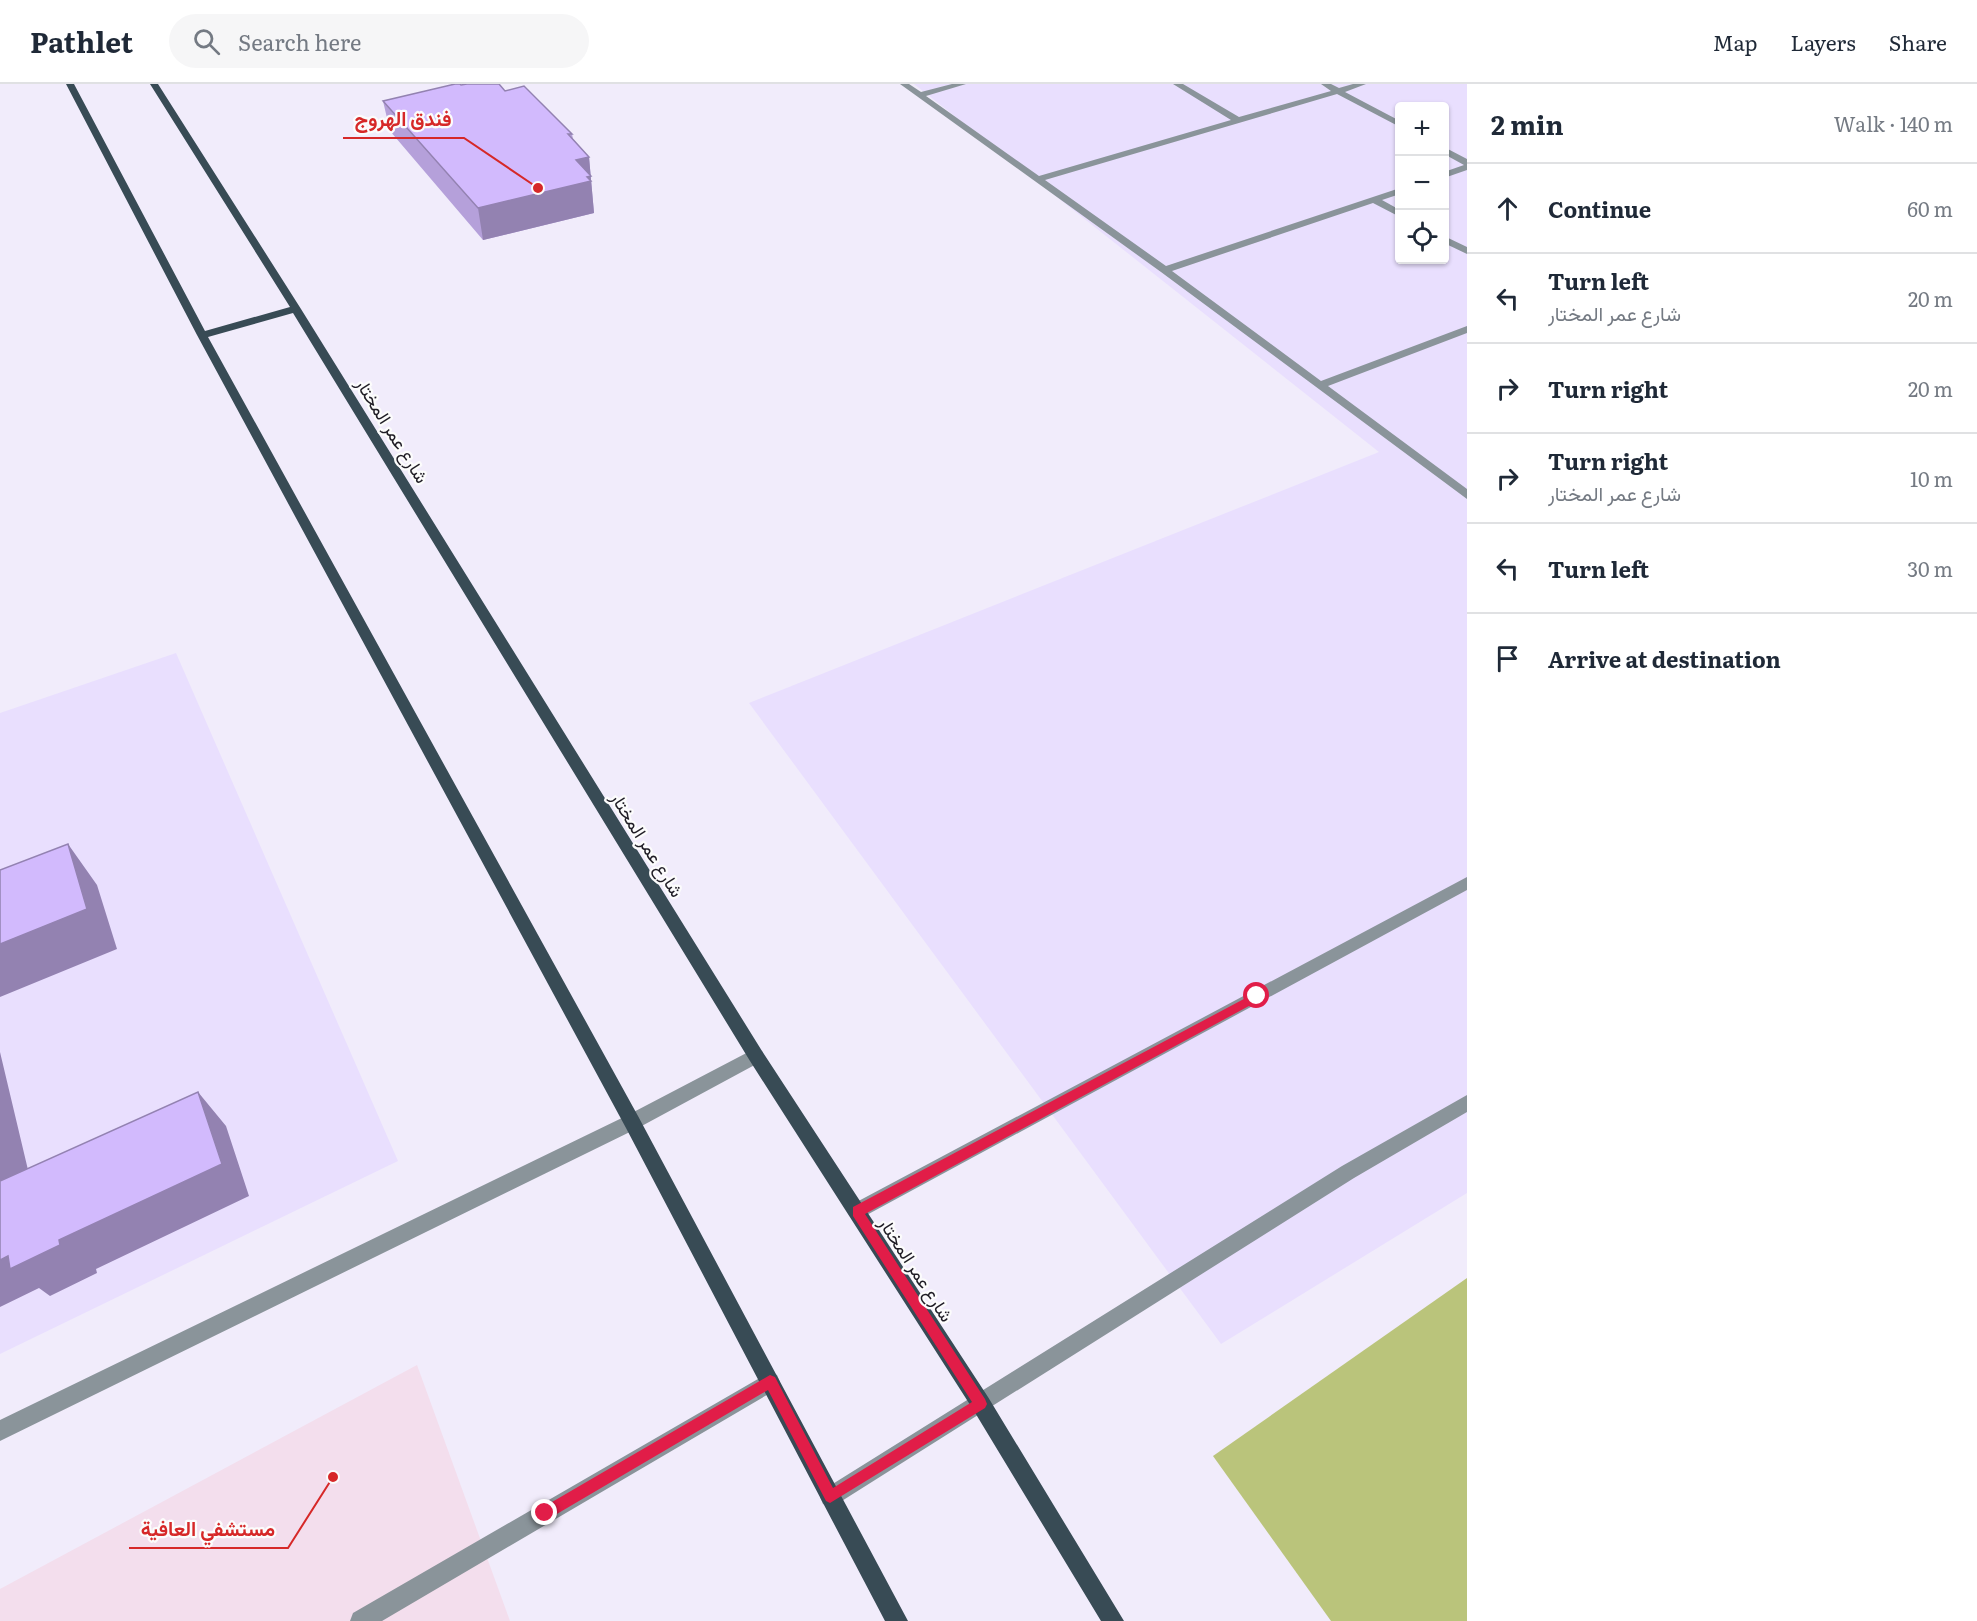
<!DOCTYPE html>
<meta charset="utf-8">
<style>
:root{--surface:#fff;--page:#f6f6f7;--text:#1f2937;--muted:#747a83;--line:#e0e1e3}
body{margin:0;font-family:Literata,Vazirmatn,serif;background:var(--page);color:var(--text)}
.controls{position:absolute;right:18px;top:18px;display:grid;overflow:hidden;border-radius:6px;box-shadow:0 2px 4px #0004}
.controls button{width:54px;height:54px;display:grid;place-items:center;padding:0;border:0;border-bottom:2px solid var(--line);background:var(--surface);color:var(--text);font:30px sans-serif}
.stop{position:absolute;width:18px;height:18px;margin:-14px;border:4px solid #e11d48;border-radius:50%;background:#fff}
.stop.end{background:#e11d48;border-color:#fff;box-shadow:0 2px 6px #0008}
.list{margin:0;padding:0;list-style:none}
h2{display:flex;justify-content:space-between;align-items:center;height:78px;margin:0;padding:0 24px;font-size:26px}
h2 small{font-size:20px;font-weight:400;color:var(--muted)}
.list li{display:grid;grid-template-columns:39px 1fr auto;gap:18px;align-items:center;box-sizing:border-box;height:90px;padding:0 24px;border-top:2px solid var(--line)}
.list b{display:block;font-size:22px;white-space:nowrap}
.list p{margin:0;font-size:20px;white-space:nowrap;color:var(--muted)}
.list em{font-size:20px;font-style:normal;color:var(--muted)}
.icon{flex:none;width:33px;height:33px;fill:none;stroke:currentColor;stroke-width:2;stroke-linecap:round;stroke-linejoin:round}
.map{position:relative;flex:none;width:1467px;height:1537px;overflow:hidden}
header{display:flex;align-items:center;gap:36px;box-sizing:border-box;height:84px;padding:0 30px;background:var(--surface);border-bottom:2px solid var(--line)}
header strong{font-size:28px}
nav{display:flex;gap:33px;margin-inline-start:auto;font-size:21px}
.search{width:420px;height:54px;background:var(--page);display:flex;align-items:center;gap:15px;box-sizing:border-box;padding:0 21px;border-radius:33px;color:var(--muted);font-size:22px}
main{display:flex}
aside{flex:1;background:var(--surface)}
.map>svg:first-child{display:block}
</style>
<header>
<strong>Pathlet</strong>
<div class="search"><svg class="icon" aria-label="search" viewBox="0 0 24 24"><circle cx="10" cy="10" r="6"/><path d="M15 15l6 6"/></svg>Search here</div>
<nav><a>Map</a><a>Layers</a><a>Share</a></nav>
</header>
<main>
<div class="map">
<svg width="1467" height="1537" viewBox="0 0 1467 1537">
<rect width="100%" height="100%" fill="#f1ecfb"/>
<path fill="#e9dffe" fill-rule="evenodd" d="M914,0H1467V1109L1221,1260L749,619L1379,368ZM1400,22H1444V176H1400Z
M176,569L398,1077L0,1270V629Z"/>
<path fill="#f3deed" d="M417,1281L510,1537H0V1505Z"/>
<path fill="#bac47b" d="M1467,1194V1537H1331L1213,1372Z"/>
<g fill="none" stroke-linecap="round" stroke-linejoin="round">
<path fill="#8a949a" fill-rule="evenodd" d="M900,0H909L921,8L952,0H966L926,12L1039,92L1231,36L1173,0H1183L1239,33L1331,7L1321,0H1331L1339,4L1353,0H1366L1345,8L1400,37V43L1337,10L1045,96L1166,182L1400,104V110L1382,116L1400,126V133L1373,119L1172,187L1321,297L1467,242V249L1328,302L1467,405V415L1161,188Z
M1444,63L1467,75V86L1444,94V88L1464,81L1444,70Z
M1444,152L1467,163V170L1444,159Z
M1467,793V806L863,1133L857,1136L851,1133L848,1127L851,1121Z
M756,964L762,967L764,972L762,977L638,1044L0,1357V1336L626,1032Z
M1467,1011V1028L1354,1094L837,1420L830,1423L823,1420L820,1413L823,1406L1342,1082Z
M770,1288L777,1291L780,1298L777,1305L382,1537H350L353,1529Z"/>
<path fill="#384b55" fill-rule="evenodd" d="M66,0H74L205,247L290,223L150,0H158L301,225L762,967L988,1313L1124,1537H1101L974,1327L750,977L293,229L208,253L638,1032L908,1537H885L626,1044L197,251Z"/>
</g>
<path fill="#b5a0da" d="M461,1L505,7L572,50L573,55L589,73L594,129L483,156L390,47L383,17Z"/>
<path fill="#9382b1" d="M589,73L594,129L483,156L478,124L576,76Z
M68,760L97,801L117,865L0,913V860Z
M0,968L38,1128L0,1098Z
M198,1008L226,1042L249,1112L96,1185L97,1189L50,1212L39,1204L0,1223V1176L8,1172L59,1156Z"/>
<path fill="#d2bafd" stroke="#9382b1" stroke-width="1.5" d="M455,0H460L461,1L467,0H499L505,7L524,2L572,50H568L589,73L576,76L591,92L587,93L591,97L478,124L383,17Z
M68,760L87,825L0,860V786Z
M198,1008L222,1080L59,1156L60,1161L10,1185L8,1172L0,1176V1097Z"/>
<path fill="#e11d48" d="M1257,908L1260,909V916L865,1130L985,1315L987,1320L985,1324L830,1419L826,1417L768,1306L550,1434L545,1436L540,1434L538,1429L540,1425L770,1291L775,1293L833,1404L972,1318L853,1132V1123Z"/>
<g text-anchor="middle" dominant-baseline="central" stroke-width="4.5" stroke-linejoin="round" paint-order="stroke">
<g font-size="18" fill="#1f1c25" stroke="#fcfcfc">
<text transform="translate(393 346) rotate(58)">شارع عمر المختار</text>
<text transform="translate(648 760) rotate(58)">شارع عمر المختار</text>
<text transform="translate(917 1185) rotate(57)">شارع عمر المختار</text>
</g>
</g>
<path fill="none" stroke="#d62828" stroke-width="2" d="M538 104L464 54H343M333 1393L288 1464H129"/>
<g fill="#d62828" stroke="#fcfcfc" stroke-width="2">
<circle cx="538" cy="104" r="6"/>
<circle cx="333" cy="1393" r="6"/>
</g>
<g font-size="20" text-anchor="middle" font-weight="bold" fill="#d62828" stroke="#fcfcfc" stroke-width="4.5" stroke-linejoin="round" paint-order="stroke">
<text x="403" y="42">فندق الهروج</text>
<text x="208" y="1452">مستشفي العافية</text>
</g>
</svg>
<div class="controls">
<button>+</button>
<button>−</button>
<button><svg class="icon" aria-label="locate" viewBox="0 0 24 24"><circle cx="12" cy="12" r="6"/><path d="M12 2v4M12 18v4M2 12h4M18 12h4"/></svg></button>
</div>
<div class="stop" style="left:1257px;top:912px"></div>
<div class="stop end" style="left:545px;top:1429px"></div>
</div>
<aside>
<h2>2 min<small>Walk · 140 m</small></h2>
<ul class="list">
<li><svg class="icon" aria-label="ahead" viewBox="0 0 24 24"><path d="M12 20V5M6 11l6-6 6 6"/></svg><div><b>Continue</b></div><em>60 m</em></li>
<li><svg class="icon" aria-label="left" viewBox="0 0 24 24"><path d="M17 20v-9H6M10 6l-5 5 5 5"/></svg><div><b>Turn left</b><p>شارع عمر المختار</p></div><em>20 m</em></li>
<li><svg class="icon" aria-label="right" viewBox="0 0 24 24"><path d="M7 20v-9h11M14 6l5 5-5 5"/></svg><div><b>Turn right</b></div><em>20 m</em></li>
<li><svg class="icon" aria-label="right" viewBox="0 0 24 24"><path d="M7 20v-9h11M14 6l5 5-5 5"/></svg><div><b>Turn right</b><p>شارع عمر المختار</p></div><em>10 m</em></li>
<li><svg class="icon" aria-label="left" viewBox="0 0 24 24"><path d="M17 20v-9H6M10 6l-5 5 5 5"/></svg><div><b>Turn left</b></div><em>30 m</em></li>
<li><svg class="icon" aria-label="arrive" viewBox="0 0 24 24"><path d="M6 21V4h12l-3 4 3 4H6"/></svg><div><b>Arrive at destination</b></div></li>
</ul>
</aside>
</main>
